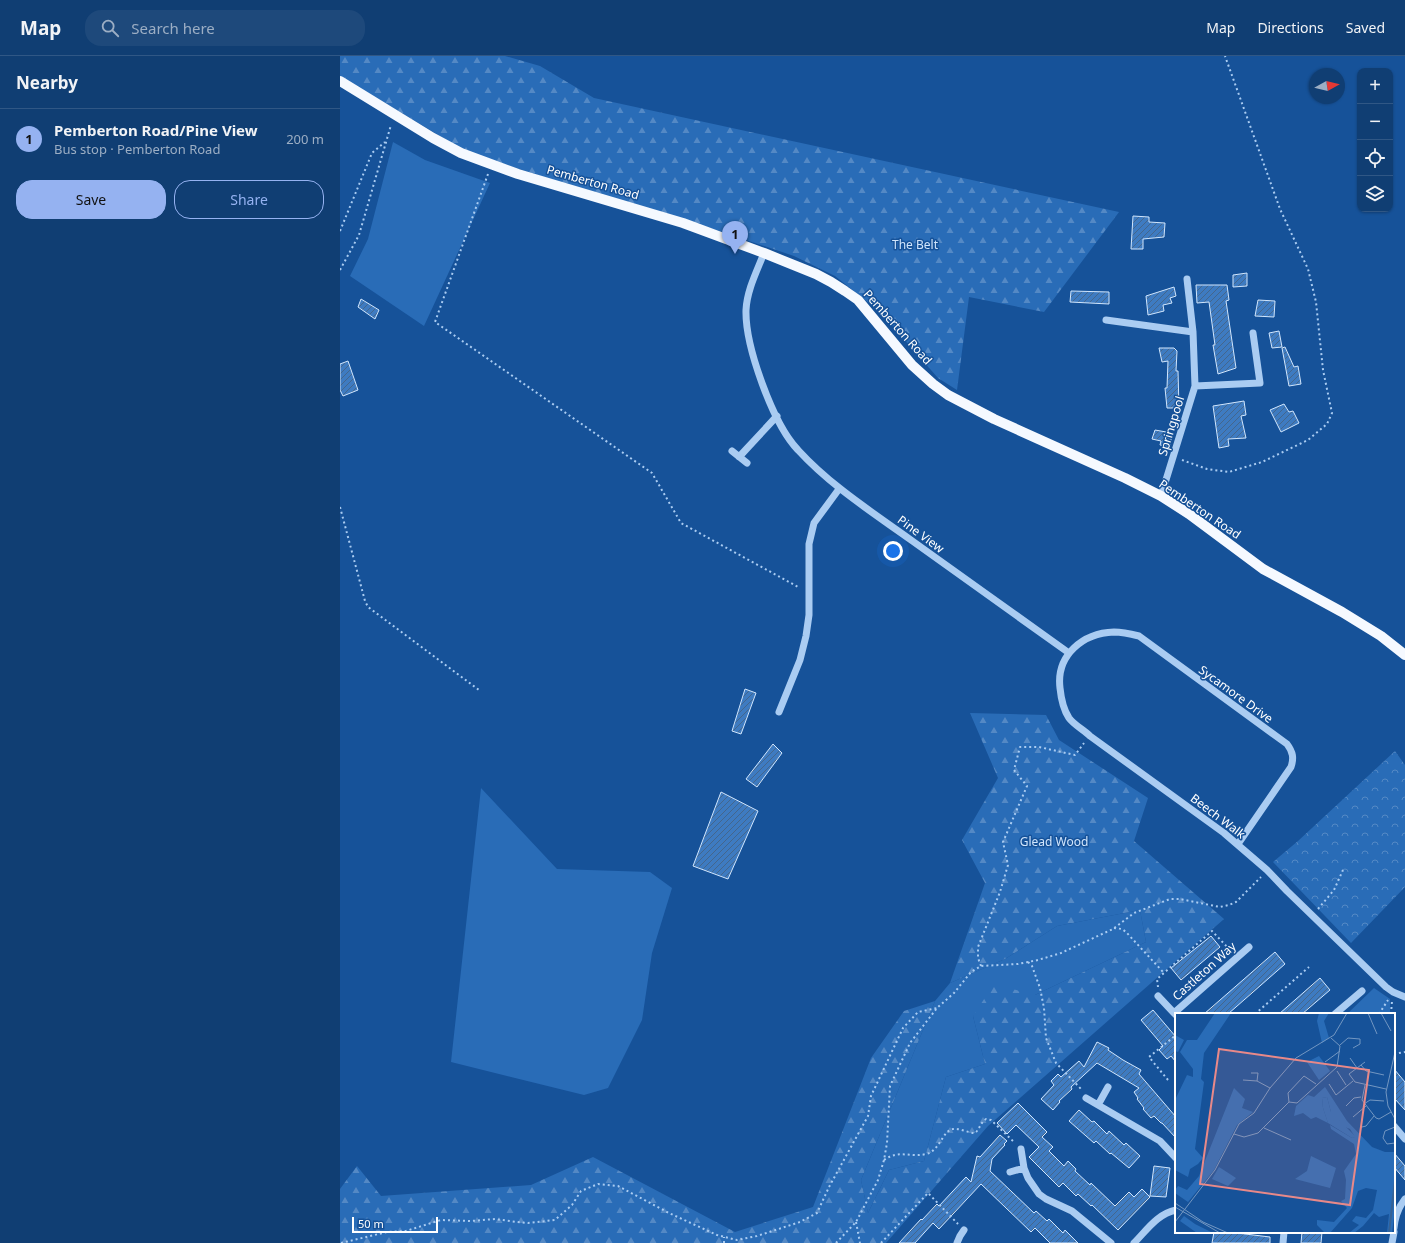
<!DOCTYPE html>
<meta charset="utf-8">
<style>
:root{--surface:#103e73;--page:#1e497b;--text:#f1f3f6;--muted:#9caec4;--line:#305785;--accent:#95b2f1}
body{margin:0;font-family:"Noto Sans",sans-serif;background:var(--page);color:var(--text)}
.controls{position:absolute;right:12px;top:12px;display:grid;overflow:hidden;border-radius:8px;box-shadow:0 1px 3px #0004}
.controls button{width:36px;height:36px;display:grid;place-items:center;padding:0;border:0;border-bottom:1px solid var(--line);background:var(--surface);color:var(--text);font:20px sans-serif}
.compass{position:absolute;left:969px;top:12px;width:36px;height:36px;border-radius:50%;background:var(--surface);box-shadow:0 1px 3px #0004;rotate:82deg}
.scale{position:absolute;left:12px;bottom:10px;width:86px;box-sizing:border-box;padding-left:4px;border:2px solid #fff;border-top:0;font-size:11px;line-height:14px;white-space:nowrap;color:#fff;-webkit-text-stroke:3px #165299;paint-order:stroke}
.you{position:absolute;left:553px;top:495px;width:14px;height:14px;margin:-10px;border:3px solid #fff;border-radius:50%;background:#1a73e8;box-shadow:0 0 0 6px #1a73e833}
.badge{display:grid;place-items:center;width:26px;height:26px;border-radius:50%;background:var(--accent);color:#111;font-size:13px;font-weight:700}
.pin{position:absolute;translate:-50% -33px;filter:drop-shadow(0 1px 2px #0008)}
.pin::after{content:'';position:absolute;top:21px;width:14px;height:12px;background:inherit;clip-path:polygon(0 0,100% 0,50% 100%)}
.list{margin:0;padding:0;list-style:none}
h2{display:flex;justify-content:space-between;align-items:center;height:52px;margin:0;padding:0 16px;font-size:17px}
h2 small{font-size:13px;font-weight:400;color:var(--muted)}
.list li{display:grid;grid-template-columns:26px 1fr auto;gap:12px;align-items:center;box-sizing:border-box;height:60px;padding:0 16px;border-top:1px solid var(--line)}
.list b{display:block;font-size:15px;white-space:nowrap}
.list p{margin:0;font-size:13px;white-space:nowrap;color:var(--muted)}
.list em{font-size:13px;font-style:normal;color:var(--muted)}
.actions{display:flex;gap:8px;padding:12px 16px}
.actions a{flex:1;padding:9px 0;border:1px solid var(--accent);border-radius:16px;text-align:center;font-size:14px;color:var(--accent)}
.actions .main{background:var(--accent);color:#111}
.icon{flex:none;width:22px;height:22px;fill:none;stroke:currentColor;stroke-width:2;stroke-linecap:round;stroke-linejoin:round}
.map{position:relative;flex:none;width:1065px;height:1187px;overflow:hidden}
header{display:flex;align-items:center;gap:24px;box-sizing:border-box;height:56px;padding:0 20px;background:var(--surface);border-bottom:1px solid var(--line)}
header strong{font-size:19px}
nav{display:flex;gap:22px;margin-inline-start:auto;font-size:14px}
.search{width:280px;height:36px;background:var(--page);display:flex;align-items:center;gap:10px;box-sizing:border-box;padding:0 14px;border-radius:16px;color:var(--muted);font-size:15px}
main{display:flex}
aside{flex:1;background:var(--surface)}
.map>svg:first-child{display:block}
</style>
<header>
<strong>Map</strong>
<div class="search"><svg class="icon" aria-label="search" viewBox="0 0 24 24"><circle cx="10" cy="10" r="6"/><path d="M15 15l6 6"/></svg>Search here</div>
<nav><a>Map</a><a>Directions</a><a>Saved</a></nav>
</header>
<main>
<aside>
<h2>Nearby<small></small></h2>
<ul class="list">
<li><span class="badge">1</span><div><b>Pemberton Road/Pine View</b><p>Bus stop · Pemberton Road</p></div><em>200 m</em></li>
</ul>
<div class="actions"><a class="main">Save</a><a>Share</a></div>
</aside>
<div class="map">
<svg width="1065" height="1187" viewBox="0 0 1065 1187">
<defs>
<pattern id="forest-firs" width="22" height="20" patternUnits="userSpaceOnUse"><rect width="22" height="20" fill="#296cb7"/><path d="M5 1l3.5 6h-7zM16 11l3.5 6h-7z" fill="#5489c5"/></pattern>
<pattern id="park-crowns" width="20" height="18" patternUnits="userSpaceOnUse"><rect width="20" height="18" fill="#296cb7"/><path d="M2 6a3 3 0 1 1 6 0M12 15a3 3 0 1 1 6 0" fill="none" stroke="#5489c5"/></pattern>
<pattern id="building-hatch" width="6" height="6" patternUnits="userSpaceOnUse"><rect width="6" height="6" fill="#3e7bc1"/><path d="M-1 1l2-2M0 6l6-6M5 7l2-2" fill="none" stroke="#44668c"/></pattern>
</defs>
<rect width="100%" height="100%" fill="#165299"/>
<path fill="#296cb7" d="M53,86L85,104L150,127L84,270L10,220L28,183Z
M141,732L217,813L310,816L332,832L312,897L302,964L268,1032L244,1039L111,1006Z
M800,854L806,886L695,939L633,960L645,1008L606,1021L584,1105L549,1114L528,1157L521,1124L595,945L610,927L665,903L717,870Z
M1034,932L1050,943V958H1007Z"/>
<path fill="url(#forest-firs)" d="M0,0H165L200,10L254,42L779,156L704,256L629,241L617,334L598,322L540,256L495,220L454,200L334,160L216,125L125,95L0,20Z
M630,657L706,659L719,684L808,742L794,785L884,863L648,1070L546,1187H0V1133L17,1110L41,1140L191,1129L253,1101L395,1176L473,1151L531,1002L564,955L595,945L521,1124L528,1157L549,1114L584,1105L606,1021L645,1008L633,960L654,928L695,939L806,886L800,854L717,870L665,903L610,927L645,827L622,784L658,722Z"/>
<path fill="url(#park-crowns)" d="M1055,695L1065,709V831L1011,887L933,806L958,785Z"/>
<path fill="url(#building-hatch)" stroke="#d1e6fd" d="M793,160L809,161V166L825,167L824,181L803,183V193H791Z
M907,217V230L893,231V219Z
M856,229H887L889,244L886,245L896,312L878,318L873,289H875L869,246L857,247Z
M834,231L836,240L830,242L832,247L823,249L824,255L808,259L806,240Z
M731,235L769,236V248L730,246Z
M21,243L39,254L35,263L18,251Z
M918,244L935,245L934,261L915,260Z
M939,275L942,291L932,292L929,277Z
M945,291L954,311L958,310L961,328L949,330L942,292Z
M819,292H834L837,295L836,315H838L839,352H827L825,332H827L828,305L822,306Z
M8,305L18,334L3,340L0,334V308Z
M904,345L906,359L901,360L906,382L888,383L889,390L879,392L873,350Z
M944,348L949,356L953,355L959,367L941,376L930,354Z
M815,374L832,377L830,391L820,389L821,385L812,383Z
M405,633L416,637L401,678L392,675Z
M433,688L442,697L417,731L406,723Z
M381,736L418,755L388,823L353,810Z
M871,880L880,891L841,924L831,912Z
M935,896L945,908L888,958H864Z
M980,922L990,934L962,958H939Z
M813,954L836,981V1006L831,1000L827,1003L819,994L823,990L801,964Z
M757,986L769,992L768,994L783,1004L801,1014L799,1018L836,1061V1082L822,1067H821L814,1060L811,1062L803,1053L804,1052L797,1043L798,1042L794,1036L799,1032L757,1007L731,1031L732,1033L719,1045L720,1046L713,1054L701,1043L714,1029L711,1025L718,1018L721,1021L739,1005L744,1011Z
M1054,1013L1065,1026V1054L1054,1042Z
M678,1047L707,1076L702,1081L713,1091L709,1095L724,1110L728,1105L736,1113L735,1115L750,1129L751,1127L775,1150L789,1136L794,1141L802,1133L810,1141L778,1174L752,1149L751,1150L738,1138L736,1140L723,1127L719,1131L689,1101L699,1091L676,1069L667,1078L657,1067Z
M739,1054L752,1066L754,1065L767,1078L769,1075L784,1089L786,1087L800,1100L789,1112L771,1097L770,1098L756,1085L754,1087L729,1065Z
M660,1079L667,1085L664,1088L665,1089L652,1103L650,1115L694,1157L696,1155L707,1165L709,1163L723,1177L725,1174L738,1187H710L695,1172L691,1176L641,1128L599,1173L593,1167L575,1187H559L581,1163L582,1164L597,1148L599,1150L626,1121L631,1126L637,1100L640,1101Z
M1054,1097L1065,1110V1124L1054,1111Z
M814,1110L830,1112L826,1141L810,1140Z
M874,1176H898L897,1177L930,1181V1187H872Z
M962,1176H982L981,1187H961Z"/>
<g fill="none" stroke-linecap="round" stroke-linejoin="round">
<path stroke="#aaccf2" stroke-width="2" stroke-dasharray="2 3" stroke-linecap="butt" d="M148,118L95,266L312,417L341,467L460,532
M0,175L32,97L45,86
M0,214L19,179L51,69
M842,404L867,413L889,416L922,406L968,384L987,368L992,357L983,314L976,246L968,213L940,153L885,0
M0,451L25,545L28,551L139,634
M978,853L994,834L1003,814
M774,872L782,873L786,876L824,917
M688,906L692,910L700,932L704,952L706,982L716,1007L742,1034
M641,910L638,902V891L660,836L668,809L663,786L687,730L674,714L680,691H699L735,699L744,687
M818,931L817,923L872,875L891,895
M915,958L969,911
M1039,958L1048,944
M1051,958L1052,945
M1054,998L1065,996
M828,1024L809,1001L836,979
M544,1104C559,1093 570,1102 586,1098C600,1095 602,1075 613,1073C620,1072 628,1077 635,1077C640,1073 640,1067 646,1063L651,1064L675,1087
M516,1166L520,1187
M1,1187L47,1176L66,1175L101,1164L131,1165L155,1163L177,1166L188,1167L215,1164L232,1149L241,1135L258,1128L278,1130L329,1157L377,1179L397,1184L417,1180L460,1166L477,1157L489,1131L528,1060L531,1040L563,972L578,956L597,952
M384,1187V1181
M496,1187L516,1166L538,1124L544,1104L547,1087L550,1030L570,987L597,952L614,937L631,916L641,910L678,908L698,904L721,897L773,873L794,857L830,843H840L880,851L889,849L896,846L921,821
M541,1187L588,1137L618,1168"/>
<path stroke="#aaccf2" stroke-width="7" d="M424,197C417,215 407,234 406,254C405,290 433,368 458,394C491,430 532,456 571,484C624,522 676,559 729,597
M766,264L853,276
M855,330L920,327L913,277
M392,395L407,407
M399,401L437,360
M821,440L855,330L853,276L847,223
M439,656L460,604L466,580L469,559V488L474,467L499,433
M898,788L951,711C954,702 953,696 947,688L799,580C791,578 783,576 774,576C743,577 716,599 720,632C721,642 723,653 729,662C734,669 744,674 750,680L884,777L927,814L947,835L1046,931L1053,936L1065,941
M818,940L834,957
M995,958L1022,935
M836,959L834,957L909,891
M746,1042L758,1049L768,1031
M758,1049L820,1085L836,1102
M1054,1070L1065,1083
M684,1112L688,1122L699,1138L706,1143L732,1155L771,1187
M670,1116L684,1112L681,1093
M1054,1172C1055,1161 1058,1152 1065,1143
M617,1187L620,1180L624,1174
M794,1187C807,1174 817,1158 836,1154
M943,1187L944,1176
M1052,1187L1054,1176"/>
<path stroke="#f5f9ff" stroke-width="10" d="M0,25L93,82L121,97L178,118L343,167L424,197L476,218L491,226L505,235L518,244L572,309L593,328L608,339L654,363L785,422L821,440L849,458L923,513L1002,556L1041,580L1065,599"/>
</g>
<g text-anchor="middle" dominant-baseline="central" stroke-width="3" stroke-linejoin="round" paint-order="stroke">
<g font-size="12" fill="#fff" stroke="#165299">
<text transform="translate(253 126) rotate(16)">Pemberton Road</text>
<text transform="translate(558 271) rotate(48)">Pemberton Road</text>
<text transform="translate(831 370) rotate(-73)">Springpool</text>
<text transform="translate(860 453) rotate(34)">Pemberton Road</text>
<text transform="translate(581 478) rotate(36)">Pine View</text>
<text transform="translate(896 638) rotate(36)">Sycamore Drive</text>
<text transform="translate(878 760) rotate(37)">Beech Walk</text>
<text transform="translate(864 915) rotate(-42)">Castleton Way</text>
</g>
<g font-size="12" fill="#d1e6fd" stroke="#165299">
<text x="575" y="188">The Belt</text>
<text x="714" y="785">Glead Wood</text>
</g>
</g>
<g transform="translate(835 957)">
<rect width="220" height="220" fill="#165299"/>
<path d="M0,22L9,27L3,39L0,38ZM152,84L156,99L181,124L177,125L153,110L148,95L147,85ZM136,143L161,155L155,175L120,166L132,158ZM44,154L61,165L53,173L37,166ZM9,203L20,211L38,220H22L5,208Z" fill="#296cb7"/>
<path d="M40,0H56L29,40L26,66L29,69L20,136L28,145L23,151L15,156L13,164L0,157V87L12,62L18,64V56L5,39L12,27H22ZM144,0H154L149,8L154,25L147,30L142,8ZM150,74L172,108L197,134L210,139H220V196L217,220H212L214,201L204,204L199,200L188,213L179,220H174L184,212L177,208L181,203L191,205L198,197L202,177L191,175L183,178L177,195L155,220H150L142,212V207L159,209L172,195L166,188L170,186L171,167L169,158L181,141L179,131L156,116L155,112L177,125L180,124L175,116L165,112L164,107L158,108L154,104L156,99L152,84L147,85L148,95L153,110L141,104L136,106L128,100L119,103L121,93L133,82L139,84ZM59,75L70,86L67,95L78,99L62,112L39,157L13,189L0,180V177L3,173L12,177L24,163Z" fill="#296cb7"/>
<path d="M144,43L155,58L144,67L132,49Z" fill="#296cb7"/>
<path fill="none" stroke="#366295" stroke-width="2" d="M214,220L220,167"/>
<path fill="none" stroke="#7397c2" stroke-width="1" d="M193,0L202,21M206,0L216,18M165,32L173,25L185,26V31L178,35M220,39L211,79L213,93L220,106M175,45L182,55M150,49L165,38M186,52L191,58L209,62M162,58L171,72M76,60H83L82,68M174,61L180,69L211,76M174,61L190,49M68,67L82,68L95,75M154,71L161,82L178,68M190,72L187,87L201,105L204,106L216,99M114,89L122,90L162,54L165,33L156,25M114,89L113,80L129,63L141,71M189,91L195,87L209,88M171,93L179,85L186,84M178,104L191,93M187,114L191,113L199,103M220,114L210,118L208,125L212,131L220,130M89,115L116,127M59,121L69,124L83,120L114,89M0,190L28,209L53,220M0,194L45,220M0,209L40,157L64,111L79,100L95,75L121,45L159,22L172,0"/>
<path fill="#e88989" fill-opacity="0.15" stroke="#e88989" stroke-width="2" d="M44,36L194,57L175,192L25,171Z"/>
<rect width="220" height="220" fill="none" stroke="#fff" stroke-width="2"/>
</g>
</svg>
<div class="controls">
<button>+</button>
<button>−</button>
<button><svg class="icon" aria-label="locate" viewBox="0 0 24 24"><circle cx="12" cy="12" r="6"/><path d="M12 2v4M12 18v4M2 12h4M18 12h4"/></svg></button>
<button><svg class="icon" aria-label="layers" viewBox="0 0 24 24"><path d="M12 4l9 5-9 5-9-5zM3 14l9 5 9-5"/></svg></button>
</div>
<svg class="compass" viewBox="-18 -18 36 36"><path d="M0-13l5 13h-10z" fill="#e53935"/><path d="M0 13l5-13h-10z" fill="#9caec4"/></svg>
<div class="scale">50 m</div>
<div class="you"></div>
<div class="pin badge" style="left:395px;top:198px">1</div>
</div>
</main>
